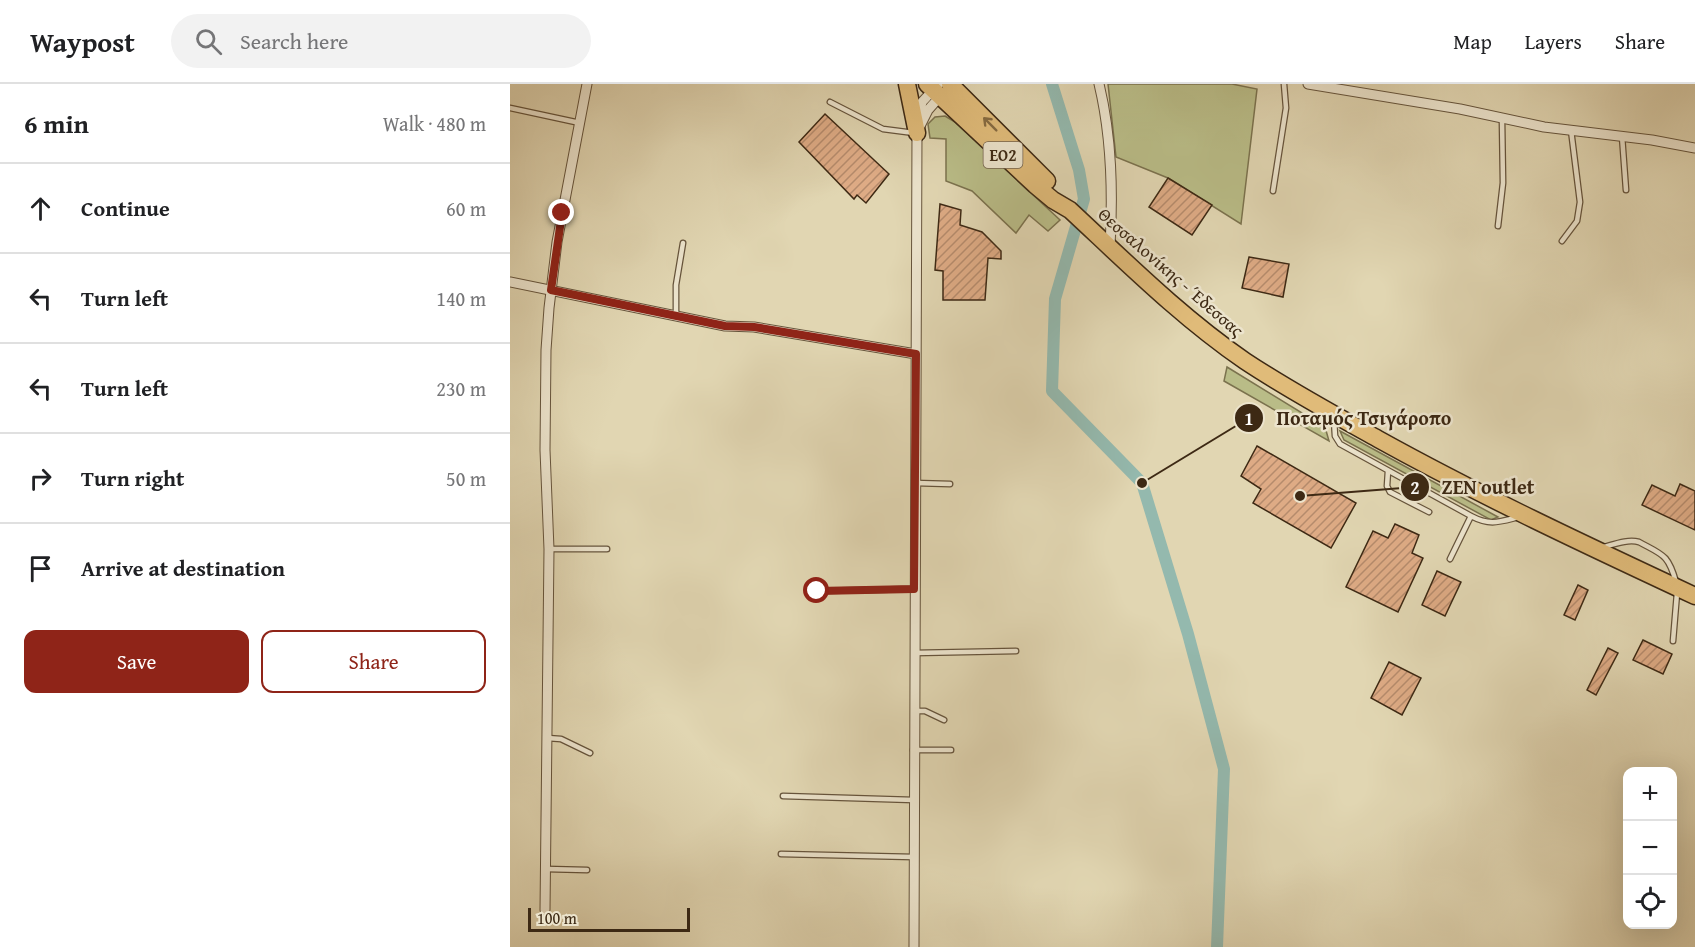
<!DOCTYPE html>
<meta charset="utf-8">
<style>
:root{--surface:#fff;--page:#f2f2f2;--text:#202124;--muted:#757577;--line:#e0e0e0;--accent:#8f2418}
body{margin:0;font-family:"Gentium Book Plus",serif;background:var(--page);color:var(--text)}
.controls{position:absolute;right:18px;bottom:18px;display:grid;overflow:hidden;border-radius:12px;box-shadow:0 6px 24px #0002}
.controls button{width:54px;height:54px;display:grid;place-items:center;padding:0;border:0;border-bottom:2px solid var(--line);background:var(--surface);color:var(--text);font:30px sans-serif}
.scale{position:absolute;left:18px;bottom:15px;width:162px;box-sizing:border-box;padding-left:6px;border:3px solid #3d2914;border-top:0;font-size:16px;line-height:21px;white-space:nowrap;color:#3d2914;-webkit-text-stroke:4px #ece4cd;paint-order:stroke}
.stop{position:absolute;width:18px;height:18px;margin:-14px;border:4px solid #8f2418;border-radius:50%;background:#fff}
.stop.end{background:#8f2418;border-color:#fff;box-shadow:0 2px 6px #0008}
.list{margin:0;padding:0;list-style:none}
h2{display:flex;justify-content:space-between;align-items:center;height:78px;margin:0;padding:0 24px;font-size:26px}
h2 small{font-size:20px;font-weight:400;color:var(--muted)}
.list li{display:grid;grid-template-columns:39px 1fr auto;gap:18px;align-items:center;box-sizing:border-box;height:90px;padding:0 24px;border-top:2px solid var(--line)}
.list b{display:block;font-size:22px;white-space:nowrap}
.list em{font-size:20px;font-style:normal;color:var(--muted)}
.actions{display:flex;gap:12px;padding:18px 24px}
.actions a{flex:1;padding:14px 0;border:2px solid var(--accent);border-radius:12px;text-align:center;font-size:21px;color:var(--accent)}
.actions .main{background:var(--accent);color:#fff}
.icon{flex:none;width:33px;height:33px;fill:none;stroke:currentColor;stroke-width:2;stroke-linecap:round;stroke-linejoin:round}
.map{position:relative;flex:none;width:1185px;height:863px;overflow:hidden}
header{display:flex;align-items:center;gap:36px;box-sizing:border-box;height:84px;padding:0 30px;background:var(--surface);border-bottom:2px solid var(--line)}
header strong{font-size:28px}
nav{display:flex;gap:33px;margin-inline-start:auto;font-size:21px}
.search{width:420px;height:54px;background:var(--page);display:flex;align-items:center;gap:15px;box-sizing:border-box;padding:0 21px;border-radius:33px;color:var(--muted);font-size:22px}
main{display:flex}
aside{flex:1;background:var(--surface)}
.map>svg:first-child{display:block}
</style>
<header>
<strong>Waypost</strong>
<div class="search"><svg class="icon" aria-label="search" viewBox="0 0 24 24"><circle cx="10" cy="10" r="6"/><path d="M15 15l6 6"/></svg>Search here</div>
<nav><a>Map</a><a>Layers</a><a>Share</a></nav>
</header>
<main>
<aside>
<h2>6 min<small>Walk · 480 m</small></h2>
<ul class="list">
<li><svg class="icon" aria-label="ahead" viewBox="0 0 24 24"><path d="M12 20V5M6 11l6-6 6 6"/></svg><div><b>Continue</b></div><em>60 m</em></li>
<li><svg class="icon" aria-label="left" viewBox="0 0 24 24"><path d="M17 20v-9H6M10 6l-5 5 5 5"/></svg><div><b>Turn left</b></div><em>140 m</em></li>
<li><svg class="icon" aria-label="left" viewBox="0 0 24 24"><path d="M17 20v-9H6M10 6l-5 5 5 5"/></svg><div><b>Turn left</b></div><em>230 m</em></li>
<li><svg class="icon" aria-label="right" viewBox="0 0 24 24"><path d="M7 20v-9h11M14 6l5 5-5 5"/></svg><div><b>Turn right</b></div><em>50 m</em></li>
<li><svg class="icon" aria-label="arrive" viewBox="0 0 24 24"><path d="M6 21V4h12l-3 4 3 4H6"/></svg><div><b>Arrive at destination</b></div></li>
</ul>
<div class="actions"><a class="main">Save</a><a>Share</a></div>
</aside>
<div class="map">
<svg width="1185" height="863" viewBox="0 0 1185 863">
<defs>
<pattern id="building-hatch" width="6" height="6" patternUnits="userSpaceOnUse" patternTransform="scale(1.5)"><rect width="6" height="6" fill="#deab85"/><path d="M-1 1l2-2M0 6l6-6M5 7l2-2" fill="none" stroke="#b58b6c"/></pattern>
</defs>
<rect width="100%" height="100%" fill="#e1d6b2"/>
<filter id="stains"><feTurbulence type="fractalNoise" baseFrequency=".00333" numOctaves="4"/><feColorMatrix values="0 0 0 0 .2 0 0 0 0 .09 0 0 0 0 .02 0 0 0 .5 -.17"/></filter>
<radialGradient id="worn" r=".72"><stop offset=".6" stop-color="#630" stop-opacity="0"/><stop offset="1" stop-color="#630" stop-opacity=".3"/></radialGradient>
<path fill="#b9bc87" stroke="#7b724e" stroke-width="1.5" d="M598,0H722L747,5L731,140L658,94L606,73Z
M435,32L445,38L550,136L538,147L519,131L506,149L462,107L436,97V55L420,54L418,40L425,33Z
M717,283L815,343L819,357L714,297Z
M830,347L988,433L981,436L834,356Z"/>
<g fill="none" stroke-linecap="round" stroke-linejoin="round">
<path stroke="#94b9ae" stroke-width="12" d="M542,0L569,86L574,115L545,215L542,307L632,399L678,550L714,685L707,863"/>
</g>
<path fill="url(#building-hatch)" stroke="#3d2914" stroke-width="1.5" d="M315,30L379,90L356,119L347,111L344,115L289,58Z
M658,94L702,121L682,151L639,123Z
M430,120L451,126L450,141L472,148L491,167V175L478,174L475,216H433V187L425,186Z
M739,173L779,180L773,213L732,204Z
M747,362L846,419L821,464L743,419L751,405L731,392Z
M1170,400L1185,407V446L1132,421L1142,401L1165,412Z
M885,440L909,451L902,469L913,474L888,528L836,503L863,447L878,454Z
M927,487L951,498L935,532L912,521Z
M1068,501L1078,506L1065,536L1054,531Z
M1133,556L1162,570L1153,590L1123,576Z
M1098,564L1108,569L1086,611L1077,606Z
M879,578L911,594L892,631L861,614Z"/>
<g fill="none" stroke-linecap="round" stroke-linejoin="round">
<g stroke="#66543c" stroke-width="7">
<path id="lane" d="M320,18L373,45L404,49
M0,24L70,39
M1112,52L1116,106
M763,107L776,24L774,0
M988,142L993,99L992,35
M1052,157L1067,137L1070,118L1061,46
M166,231V201L173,159
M824,336L825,352L830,360L961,432C980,442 989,438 1009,433
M878,387L877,402L880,408L919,428
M405,399L440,400
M1094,463C1105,460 1118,455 1129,458C1153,471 1158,470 1166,498
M39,465H97
M940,475L961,432
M307,507L404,505
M1163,557L1167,509
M404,569L506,567
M404,627H415L434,636
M37,654L51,655L80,669
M403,666H441
M273,712L404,716
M271,770L404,773
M36,785L77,786"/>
</g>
<g stroke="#66543c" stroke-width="11">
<path id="street" d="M589,0C602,54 603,108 600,163
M798,0L950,25L1034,43L1142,56L1185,64
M408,33L412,18L429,0
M410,42L418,26L433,9
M0,198L215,242L244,243L406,270
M35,826L39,465L35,366L36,266L39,224L47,158L77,0
M404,863L407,46"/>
</g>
<g stroke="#3d2914" stroke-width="19">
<path id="highway" d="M397,0L407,49
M417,0L525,101L543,116L560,126C616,178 671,233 735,277C777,305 823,330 868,355C971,412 1078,462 1185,512
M440,0L537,97"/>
</g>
<use href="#lane" stroke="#ece4cd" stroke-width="4.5"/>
<use href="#street" stroke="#ece4cd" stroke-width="9"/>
<use href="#highway" stroke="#e0bb79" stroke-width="16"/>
</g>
<defs><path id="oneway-shaft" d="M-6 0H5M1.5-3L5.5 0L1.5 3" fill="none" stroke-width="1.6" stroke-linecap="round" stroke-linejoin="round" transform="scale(1.5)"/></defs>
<use stroke="#866b41" href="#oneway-shaft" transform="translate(480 40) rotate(-135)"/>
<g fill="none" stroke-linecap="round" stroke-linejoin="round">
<path stroke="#8f2418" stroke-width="8" d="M52,129L41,206L215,242L244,243L406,270L404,505L307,507"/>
</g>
<g text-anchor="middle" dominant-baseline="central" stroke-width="5" stroke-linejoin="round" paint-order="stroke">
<rect fill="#ece4cd" stroke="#72614c" stroke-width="1.5" x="473.5" y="58" width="39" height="26" rx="4.5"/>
<g font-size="16" font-weight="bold" fill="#3d2914">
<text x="493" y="71">ΕΟ2</text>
</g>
<g font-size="18" fill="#3d2914" stroke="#ece4cd">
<text transform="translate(661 188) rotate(41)">Θεσσαλονίκης - Έδεσσας</text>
</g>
</g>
<path fill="none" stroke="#3d2914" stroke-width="2" d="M632 399L739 334M790 412L905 403"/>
<g fill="#3d2914" stroke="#ece4cd" stroke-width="2">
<circle cx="632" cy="399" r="6"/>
<circle cx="790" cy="412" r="6"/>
<circle cx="739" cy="334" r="15"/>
<circle cx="905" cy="403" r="15"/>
</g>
<g font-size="18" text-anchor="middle" font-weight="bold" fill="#fff">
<text x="739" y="341">1</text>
<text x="905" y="410">2</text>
</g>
<g font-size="20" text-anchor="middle" font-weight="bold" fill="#3d2914" stroke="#ece4cd" stroke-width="5" stroke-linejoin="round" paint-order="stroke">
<text x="854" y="341">Ποταμός Τσιγάροπο</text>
<text x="978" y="410">ZEN outlet</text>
</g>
<rect width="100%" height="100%" filter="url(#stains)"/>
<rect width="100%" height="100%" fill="url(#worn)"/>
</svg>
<div class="controls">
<button>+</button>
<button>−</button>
<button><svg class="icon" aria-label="locate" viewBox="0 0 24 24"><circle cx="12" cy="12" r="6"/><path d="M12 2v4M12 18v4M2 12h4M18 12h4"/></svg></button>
</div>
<div class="scale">100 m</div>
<div class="stop" style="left:307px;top:507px"></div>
<div class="stop end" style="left:52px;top:129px"></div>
</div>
</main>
